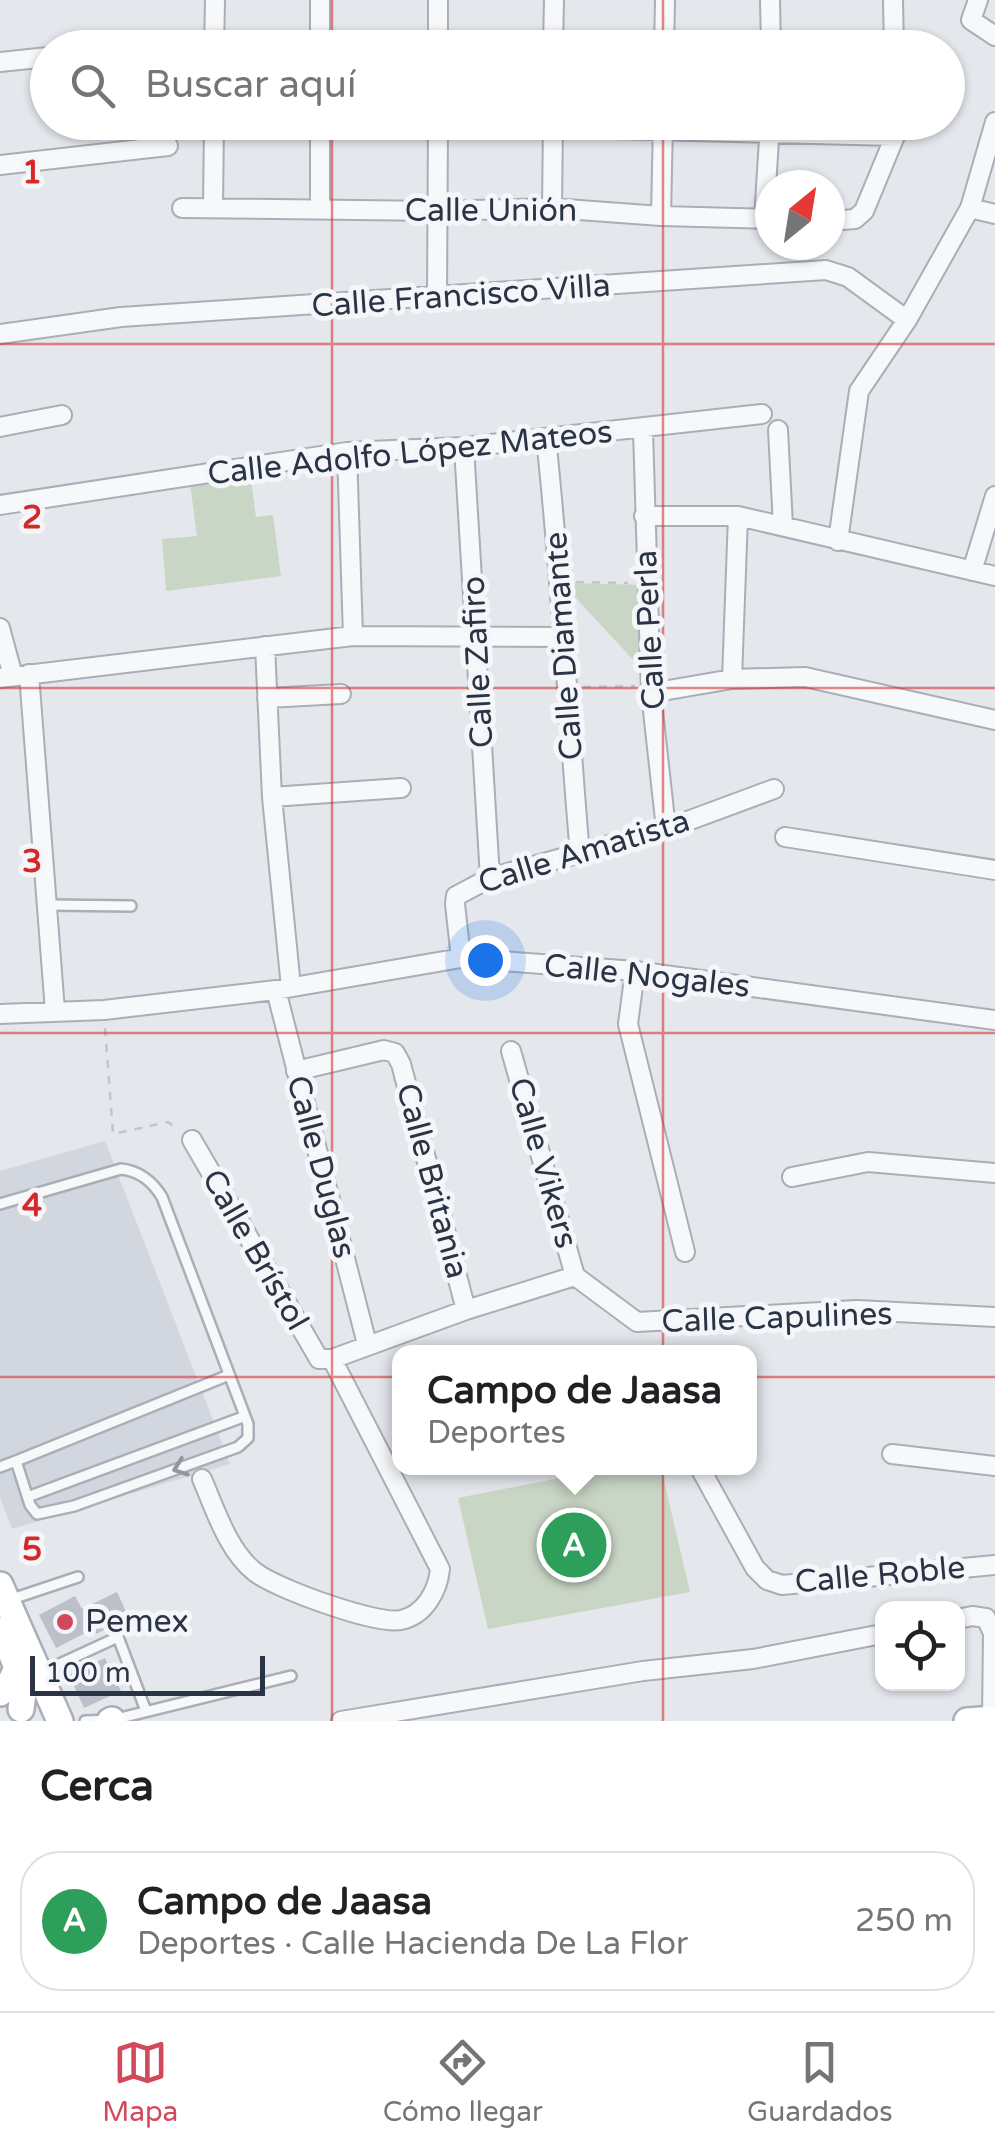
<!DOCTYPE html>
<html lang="es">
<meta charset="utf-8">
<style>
:root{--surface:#fff;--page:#f6f6f6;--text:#202124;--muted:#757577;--line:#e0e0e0;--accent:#d1495b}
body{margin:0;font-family:"Varela Round",sans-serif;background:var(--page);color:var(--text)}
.controls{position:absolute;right:30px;bottom:30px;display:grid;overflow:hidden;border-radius:20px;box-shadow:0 2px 8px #0004}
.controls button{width:90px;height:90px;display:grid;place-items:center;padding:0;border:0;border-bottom:2px solid var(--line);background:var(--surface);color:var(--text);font:50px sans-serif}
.compass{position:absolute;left:755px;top:170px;width:90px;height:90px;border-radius:50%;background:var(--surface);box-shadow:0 2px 8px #0004;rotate:30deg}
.scale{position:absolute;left:30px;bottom:25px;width:235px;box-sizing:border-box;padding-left:10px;border:5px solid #2b3445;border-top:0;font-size:28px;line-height:35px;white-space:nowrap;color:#2b3445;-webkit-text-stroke:8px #f4f6f9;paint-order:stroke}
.you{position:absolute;left:485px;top:960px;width:35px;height:35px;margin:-25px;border:8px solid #fff;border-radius:50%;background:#1a73e8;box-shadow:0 0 0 15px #1a73e833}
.badge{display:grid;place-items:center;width:65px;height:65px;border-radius:50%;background:var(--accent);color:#fff;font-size:32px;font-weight:700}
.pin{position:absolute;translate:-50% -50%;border:5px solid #fff;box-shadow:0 2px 10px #0006}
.popup{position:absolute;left:392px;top:1345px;width:365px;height:130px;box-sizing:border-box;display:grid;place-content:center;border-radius:20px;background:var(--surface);filter:drop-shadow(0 2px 8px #0005);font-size:32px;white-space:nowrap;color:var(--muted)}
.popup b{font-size:38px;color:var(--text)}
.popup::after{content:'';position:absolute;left:50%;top:100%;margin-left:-20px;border:20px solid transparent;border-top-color:var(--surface)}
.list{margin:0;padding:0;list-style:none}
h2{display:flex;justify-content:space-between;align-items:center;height:130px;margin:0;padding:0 40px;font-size:42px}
h2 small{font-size:32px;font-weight:400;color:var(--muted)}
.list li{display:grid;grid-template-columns:65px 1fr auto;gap:30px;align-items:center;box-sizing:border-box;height:140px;margin:0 20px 20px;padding:0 20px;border:2px solid var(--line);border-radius:40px}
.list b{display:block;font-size:38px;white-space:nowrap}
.list p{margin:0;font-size:32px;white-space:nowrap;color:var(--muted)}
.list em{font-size:32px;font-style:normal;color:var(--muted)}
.icon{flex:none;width:55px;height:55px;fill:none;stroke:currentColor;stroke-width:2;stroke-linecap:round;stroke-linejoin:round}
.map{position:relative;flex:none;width:995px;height:1721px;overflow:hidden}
.search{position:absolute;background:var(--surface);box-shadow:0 2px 8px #0004;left:30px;right:30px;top:30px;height:110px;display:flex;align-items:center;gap:25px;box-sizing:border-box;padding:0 35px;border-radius:55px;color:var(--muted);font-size:38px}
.sheet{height:290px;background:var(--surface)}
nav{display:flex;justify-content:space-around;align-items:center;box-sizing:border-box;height:140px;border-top:2px solid var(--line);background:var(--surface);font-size:28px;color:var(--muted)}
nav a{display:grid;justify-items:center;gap:5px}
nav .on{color:var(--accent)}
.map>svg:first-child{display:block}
</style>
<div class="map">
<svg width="995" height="1721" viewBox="0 0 995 1721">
<rect width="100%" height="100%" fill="#e4e7ec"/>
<path fill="#d2d6de" d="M105,1141L230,1464L12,1529L0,1497V1171Z"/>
<path fill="#c9d6c5" d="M249,467L256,517L273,515L281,576L166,591L162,539L197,536L189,476Z
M562,583L649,585L650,678Z
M612,1468H661L690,1592L488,1629L458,1498Z"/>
<path fill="#bbc0ca" d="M117,1592L129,1618L96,1634L93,1629L56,1648L39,1615L75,1596L82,1609Z
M105,1658L121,1691L84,1708L69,1675Z"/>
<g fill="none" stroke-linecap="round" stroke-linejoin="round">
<g stroke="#a9aeb7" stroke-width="14">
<path id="lane" d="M48,905L131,906
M0,1204L121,1169C140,1171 152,1181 162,1197L248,1424V1438L238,1447L74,1506L37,1514L30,1505L16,1461L0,1467
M16,1461L229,1375
M30,1496L243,1417
M9,1600L78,1577
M42,1672L118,1637L146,1711
M85,1721L112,1720L291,1676"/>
</g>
<g stroke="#a9aeb7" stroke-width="22">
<path id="street" d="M770,0L771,48
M893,0L894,48
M978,0L971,20L995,36
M214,44L306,48
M142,48L183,43
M214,48L215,0
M320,48V0
M438,48V0
M483,48L553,44L647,48
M553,48L554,0
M664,48L665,0
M0,62L48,57
M327,122L895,136
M0,165L168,146
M182,208L438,211L552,208L661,216L770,219
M213,208L214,122
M552,208L553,122
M970,208L995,214
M320,210V122
M661,216L663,122
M764,219L770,123
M830,221L855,219L864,211L895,136V122
M437,298L438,122
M0,334L121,317L826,270L848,277L907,320
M0,427L62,415
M643,430L651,693L666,829
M778,430L783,526
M546,438C561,577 568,716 580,855
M464,447L490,878
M347,452L353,636
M0,505L347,452L464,447L762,414
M644,516H738L995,576
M838,541L859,391L907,320L970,208L995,122
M972,571L995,496
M0,628L13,676
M265,646L272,797L291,987
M29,674L55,1011
M0,678L353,636L565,637
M732,679L738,516
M651,693L732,679L805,677L995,720
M267,698L341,694
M272,797L401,788
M785,837L995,870
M461,958L455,904L456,896L490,878L666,829L774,789
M635,971L628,1024L685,1252
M276,990L367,1344
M0,1014L104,1010L276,990L461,958L635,971L995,1020
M511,1051L575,1276
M296,1071L384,1050L395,1053L401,1064L466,1310
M192,1140L319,1359H332L466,1310L575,1276
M792,1177L868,1162L995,1173
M575,1276L637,1322L857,1310L995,1317
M892,1454L995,1466
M700,1468L755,1568L767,1580L782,1585L995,1565
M202,1479C215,1509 228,1551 255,1572C275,1588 376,1625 401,1620C425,1615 438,1590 440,1569L332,1359
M958,1619L972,1616L986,1618L993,1633L992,1717
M341,1721L643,1671L753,1659L882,1634"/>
</g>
<g stroke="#a9aeb7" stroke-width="30">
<path id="secondary" d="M0,1585L60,1721
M2,1630L24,1685L21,1709
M0,1693L11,1681L22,1656
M110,1721L112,1720
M967,1721L995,1719"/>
</g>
<path stroke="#c2c5cb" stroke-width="2.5" stroke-dasharray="8 8" stroke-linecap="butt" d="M576,582L628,583
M583,687L635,686
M105,1028L113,1134L168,1122L179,1130"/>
<use href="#lane" stroke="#f7f8fa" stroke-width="9"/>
<use href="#street" stroke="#f7f8fa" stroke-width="18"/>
<use href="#secondary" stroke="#fff" stroke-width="25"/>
</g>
<defs><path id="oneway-chevron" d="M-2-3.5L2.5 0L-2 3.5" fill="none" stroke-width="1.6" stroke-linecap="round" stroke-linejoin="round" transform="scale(2.5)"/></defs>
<use stroke="#9196a0" href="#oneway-chevron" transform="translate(180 1468) rotate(160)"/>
<path fill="none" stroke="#d62828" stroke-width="2.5" stroke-opacity="0.55" d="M332,0V48M663,0V48M332,122V1721M663,122V1721M0,344H995M0,688H995M0,1033H995M0,1377H995"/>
<circle fill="#d1495b" stroke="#f4f6f9" stroke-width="4" cx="65" cy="1622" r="10"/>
<g text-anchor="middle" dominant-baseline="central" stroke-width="10" stroke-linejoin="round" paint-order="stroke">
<g font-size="32" fill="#2b3445" stroke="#f4f6f9">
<text x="491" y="211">Calle Unión</text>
<text transform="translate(461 296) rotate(-4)">Calle Francisco Villa</text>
<text transform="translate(410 453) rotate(-6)">Calle Adolfo López Mateos</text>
<text transform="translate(650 630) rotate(-93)">Calle Perla</text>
<text transform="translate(564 646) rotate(-94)">Calle Diamante</text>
<text transform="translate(478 662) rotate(-93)">Calle Zafiro</text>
<text transform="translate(584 852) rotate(-17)">Calle Amatista</text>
<text transform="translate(647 976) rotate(6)">Calle Nogales</text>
<text transform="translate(543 1163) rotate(74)">Calle Vikers</text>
<text transform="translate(321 1167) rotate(75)">Calle Duglas</text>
<text transform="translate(432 1181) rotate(75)">Calle Britania</text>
<text transform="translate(255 1250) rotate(60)">Calle Brístol</text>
<text transform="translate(777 1318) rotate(-2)">Calle Capulines</text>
<text transform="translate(880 1575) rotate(-5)">Calle Roble</text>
</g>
<g font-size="32" fill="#2b3445" stroke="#f4f6f9" text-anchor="start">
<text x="85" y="1622">Pemex</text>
</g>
</g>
<g font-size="32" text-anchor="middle" font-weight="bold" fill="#d62828" stroke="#f4f6f9" stroke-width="10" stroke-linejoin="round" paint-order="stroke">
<text x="32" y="183">1</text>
<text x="32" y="528">2</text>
<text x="32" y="872">3</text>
<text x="32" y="1216">4</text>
<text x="32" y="1560">5</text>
</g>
</svg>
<div class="controls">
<button><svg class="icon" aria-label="locate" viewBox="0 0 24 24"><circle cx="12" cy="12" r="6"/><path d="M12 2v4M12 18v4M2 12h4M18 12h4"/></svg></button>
</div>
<svg class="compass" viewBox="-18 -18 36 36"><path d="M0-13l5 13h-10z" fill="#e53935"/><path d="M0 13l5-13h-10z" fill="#757577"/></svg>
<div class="scale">100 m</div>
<div class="you"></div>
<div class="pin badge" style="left:574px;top:1545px;background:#2e9e5b">A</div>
<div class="popup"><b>Campo de Jaasa</b>Deportes</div>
<div class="search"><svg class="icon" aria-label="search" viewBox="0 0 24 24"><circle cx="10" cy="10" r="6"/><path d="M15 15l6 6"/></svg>Buscar aquí</div>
</div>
<section class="sheet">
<h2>Cerca<small></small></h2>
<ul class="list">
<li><span class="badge" style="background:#2e9e5b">A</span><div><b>Campo de Jaasa</b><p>Deportes · Calle Hacienda De La Flor</p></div><em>250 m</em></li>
</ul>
</section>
<nav>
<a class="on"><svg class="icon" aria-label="map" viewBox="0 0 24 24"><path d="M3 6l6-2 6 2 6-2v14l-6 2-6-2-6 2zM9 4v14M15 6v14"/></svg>Mapa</a>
<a><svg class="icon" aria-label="directions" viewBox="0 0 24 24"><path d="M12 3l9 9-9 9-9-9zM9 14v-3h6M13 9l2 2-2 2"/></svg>Cómo llegar</a>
<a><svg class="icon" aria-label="saved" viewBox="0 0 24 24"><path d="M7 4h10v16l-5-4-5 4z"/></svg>Guardados</a>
</nav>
